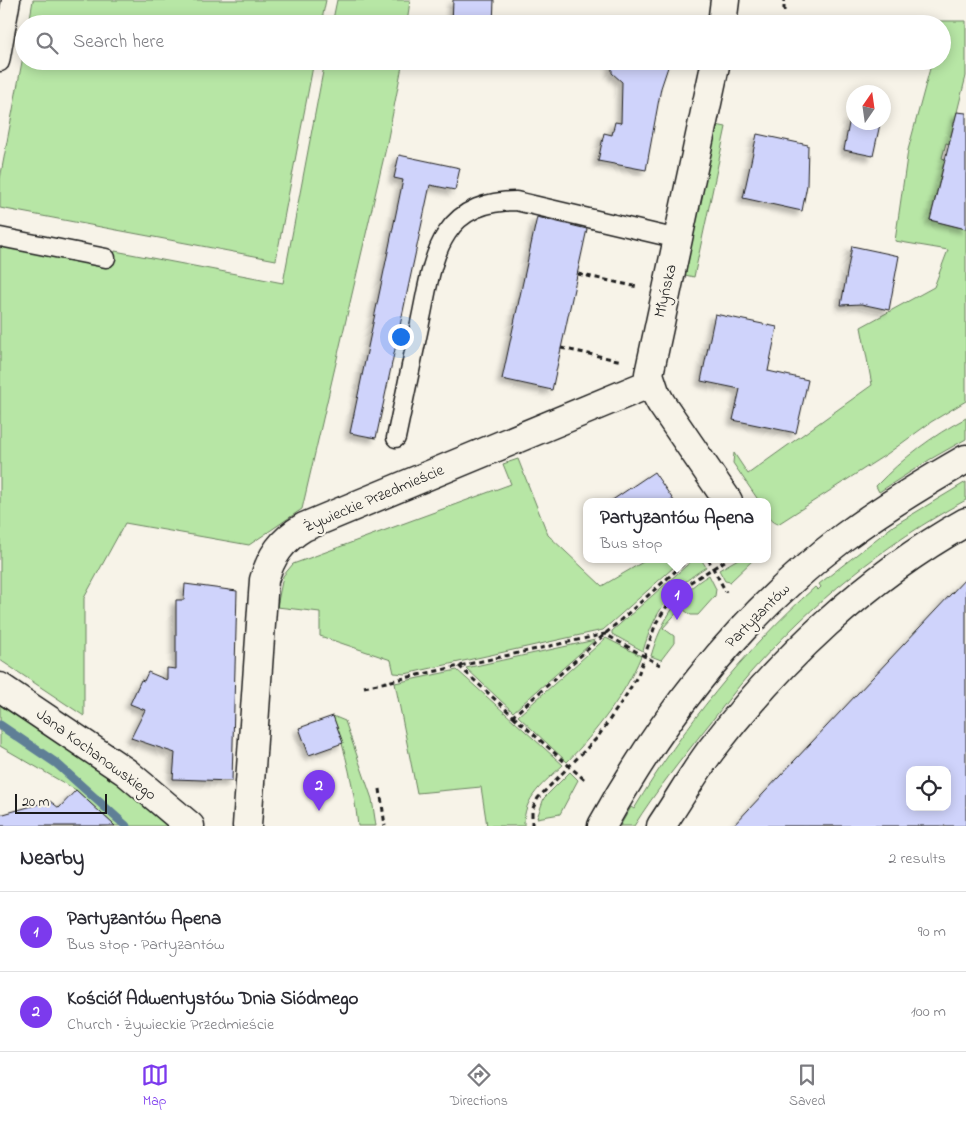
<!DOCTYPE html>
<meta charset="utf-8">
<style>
:root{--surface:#fff;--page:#f2f2f3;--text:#2b2b33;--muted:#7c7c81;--line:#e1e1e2;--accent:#7c3aed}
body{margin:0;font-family:"Indie Flower",sans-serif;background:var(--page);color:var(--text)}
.controls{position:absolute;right:15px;bottom:15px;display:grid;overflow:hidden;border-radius:10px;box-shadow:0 2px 12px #0003}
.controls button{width:45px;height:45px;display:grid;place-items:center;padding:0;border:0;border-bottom:1px solid var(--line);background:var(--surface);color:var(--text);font:25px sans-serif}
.compass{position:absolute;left:846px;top:85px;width:45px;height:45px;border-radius:50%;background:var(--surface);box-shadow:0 2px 12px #0003;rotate:13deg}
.scale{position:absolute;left:15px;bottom:12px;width:92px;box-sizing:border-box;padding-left:5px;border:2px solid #1c1c1c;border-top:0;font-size:14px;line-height:18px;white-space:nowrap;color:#1c1c1c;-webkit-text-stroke:4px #f7f3e8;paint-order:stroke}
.you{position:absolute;left:400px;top:336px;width:18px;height:18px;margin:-12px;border:4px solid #fff;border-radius:50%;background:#1a73e8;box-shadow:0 0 0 8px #1a73e833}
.badge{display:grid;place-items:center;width:32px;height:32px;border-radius:50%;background:var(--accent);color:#fff;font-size:16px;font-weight:700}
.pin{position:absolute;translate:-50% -41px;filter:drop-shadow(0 1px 2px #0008)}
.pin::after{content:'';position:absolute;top:26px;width:18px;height:15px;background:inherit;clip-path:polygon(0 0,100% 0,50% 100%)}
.popup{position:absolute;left:583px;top:498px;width:188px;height:65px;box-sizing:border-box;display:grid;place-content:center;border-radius:10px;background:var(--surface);filter:drop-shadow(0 1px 4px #0005);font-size:16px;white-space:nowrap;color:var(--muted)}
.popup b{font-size:19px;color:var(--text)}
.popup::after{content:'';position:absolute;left:50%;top:100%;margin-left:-10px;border:10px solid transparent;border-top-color:var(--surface)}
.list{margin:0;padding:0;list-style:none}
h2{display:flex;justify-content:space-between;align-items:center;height:65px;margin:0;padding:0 20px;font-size:21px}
h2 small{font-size:16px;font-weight:400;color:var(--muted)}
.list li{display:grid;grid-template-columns:32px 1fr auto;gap:15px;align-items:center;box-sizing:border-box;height:80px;padding:0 20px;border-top:1px solid var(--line)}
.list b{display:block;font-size:19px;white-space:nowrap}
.list p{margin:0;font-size:16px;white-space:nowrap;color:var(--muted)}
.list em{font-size:16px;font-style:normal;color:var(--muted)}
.icon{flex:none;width:28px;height:28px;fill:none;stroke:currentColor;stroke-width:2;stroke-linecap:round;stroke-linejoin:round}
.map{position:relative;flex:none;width:966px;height:826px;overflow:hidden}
.search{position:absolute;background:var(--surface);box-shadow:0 2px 12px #0003;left:15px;right:15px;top:15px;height:55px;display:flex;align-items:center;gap:12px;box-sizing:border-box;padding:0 18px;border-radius:28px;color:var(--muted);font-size:19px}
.sheet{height:225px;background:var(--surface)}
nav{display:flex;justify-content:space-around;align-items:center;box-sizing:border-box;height:70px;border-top:1px solid var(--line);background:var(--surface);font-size:14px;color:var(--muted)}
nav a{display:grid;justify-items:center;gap:2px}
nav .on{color:var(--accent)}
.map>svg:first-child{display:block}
</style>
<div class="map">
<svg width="966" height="826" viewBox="0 0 966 826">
<defs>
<filter id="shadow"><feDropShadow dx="-4.5" dy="4.5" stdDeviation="2.5" flood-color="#0004"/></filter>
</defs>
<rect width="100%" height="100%" fill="#f7f3e8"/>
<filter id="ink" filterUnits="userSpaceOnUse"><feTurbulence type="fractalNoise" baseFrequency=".02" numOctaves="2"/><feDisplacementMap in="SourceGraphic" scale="10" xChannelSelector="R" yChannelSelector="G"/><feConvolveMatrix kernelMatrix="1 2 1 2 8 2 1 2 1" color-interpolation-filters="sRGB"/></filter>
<g filter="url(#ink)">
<path fill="#b7e6a5" stroke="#6a8160" d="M33,0H326L321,24H29Z
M337,0H410L407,24H332Z
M936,21H966V76L949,144L946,143L942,158L945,159L930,220L966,229V401L931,422L887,454L778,524C767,520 767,511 767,501H759L733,463L734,453L748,474L872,385L861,327L934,287L948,250L895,241L908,150L932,61H942V24H936Z
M24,51V61H314L276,260L0,208V179Z
M325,61H403L386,148L302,509L249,545L125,523L84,598V716L0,660V245L112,266L115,251L283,283Z
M716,125L726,127L694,277L685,275Z
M966,418V439L929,460L879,492L876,486C903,458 932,436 966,418Z
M518,459L548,535L602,586L648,559H683L603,630L405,674L394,673L391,660L320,636V612L277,607L283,576L293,564L511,484L503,464Z
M966,482V500C885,543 812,603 751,672C735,690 721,710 706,728C681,760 655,792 634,826H620L631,807L634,809C684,726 743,652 815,587L818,590L821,587L819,584L893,526Z
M694,559H701L706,567C670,590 655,610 643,651L612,634V631Z
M738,559H754L730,582L725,581L719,570Z
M709,575L716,589L715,596L698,615H691L681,608L663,628L674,636V643L661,660L651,656C661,622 677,594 709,575Z
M606,638L641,656C625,695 596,732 567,762L518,716Z
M595,640L513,712L466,668Z
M457,670L563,765C544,783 523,797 524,826H487L481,787L417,793L395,683Z
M0,698L54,733L174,826H115L76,790L0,746Z
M333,716L345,721L372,799L376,826H358C354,788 346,752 333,716Z
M570,772L578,780L560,814L537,818L544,798Z"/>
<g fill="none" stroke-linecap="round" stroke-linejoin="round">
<path stroke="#5e7f96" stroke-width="9" d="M0,725L56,763L126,826"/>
</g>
<path fill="#cfd3fb" stroke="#1c1c1c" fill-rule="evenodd" filter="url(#shadow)" d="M453,0H494L493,24H452Z
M612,61H670L661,88L646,170L598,161L604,133L612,135L615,122L621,123L622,82L612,73Z
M957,112L966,113V229L930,220Z
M850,118H854V122L880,124L873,156L844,150Z
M757,134L808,145L807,185L802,211L743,198Z
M399,155L460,168L455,190L430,185L376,438L350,433L403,180L394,178Z
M537,217L587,229L552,390L502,379Z
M852,246L899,256L889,310L861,304L841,305Z
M715,314L777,327L768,371L808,380L796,433L733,420L740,389L701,381Z
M654,472L674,501H611Z
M966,578V826H733ZM910,770H947V807H910Z
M185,584L237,591L232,781L173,779L175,753L131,738L145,710L130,704L141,680L144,681L148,672L167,680V668L176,669V600H184Z
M333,716L343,743L309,755L299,728Z
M76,790L115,826H0V815L50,801L59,808Z"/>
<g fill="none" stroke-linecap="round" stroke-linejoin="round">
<g stroke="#1c1c1c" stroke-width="21">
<path id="lane" d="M0,62L11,0
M0,237L106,258
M396,438C404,398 413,358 421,318C427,290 431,257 447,233C462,209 489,201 516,201L678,239"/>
</g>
<g stroke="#1c1c1c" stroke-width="31">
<path id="street" d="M722,24L725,0
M716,61L649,374L655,392L661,403L728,501
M0,687L126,772L190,826
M247,826L264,580C271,556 282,540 304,527L651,383"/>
</g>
<g stroke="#1c1c1c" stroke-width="31">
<path id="secondary" d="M602,826C663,715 743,614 844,537C883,508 924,483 966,459
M661,826C678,801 693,774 711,750C780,660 867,577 966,522"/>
</g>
<path stroke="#1c1c1c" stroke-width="3" stroke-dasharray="5 4" stroke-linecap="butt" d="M784,11V0
M578,274L638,287
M561,348L622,361
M708,559L726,592
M459,666L513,716L689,559
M364,687L605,634L660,665
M513,716L586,781
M380,789L385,826
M532,826V810L538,798L597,738L625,697L638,675L656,623L667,606L689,583L728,559"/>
<use href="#lane" stroke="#f7f3e8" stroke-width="18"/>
<use href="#street" stroke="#f7f3e8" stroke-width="28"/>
<use href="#secondary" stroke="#f7f3e8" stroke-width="28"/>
</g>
</g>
<g text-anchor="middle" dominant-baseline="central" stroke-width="4.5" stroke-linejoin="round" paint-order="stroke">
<g font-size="16" fill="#1c1c1c" stroke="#f7f3e8">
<text transform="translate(666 291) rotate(-77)">Młyńska</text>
<text transform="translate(374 499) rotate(-23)">Żywieckie Przedmieście</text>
<text transform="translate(758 616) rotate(-45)">Partyzantów</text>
<text transform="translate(96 755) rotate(36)">Jana Kochanowskiego</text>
</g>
</g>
</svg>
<div class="controls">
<button><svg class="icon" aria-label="locate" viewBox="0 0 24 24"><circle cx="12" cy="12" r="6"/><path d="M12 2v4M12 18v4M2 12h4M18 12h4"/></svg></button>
</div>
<svg class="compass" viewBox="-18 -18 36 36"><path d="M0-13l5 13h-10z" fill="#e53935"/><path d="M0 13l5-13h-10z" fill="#7c7c81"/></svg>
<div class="scale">20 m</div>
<div class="you"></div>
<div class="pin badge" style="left:677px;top:620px">1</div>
<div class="popup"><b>Partyzantów Apena</b>Bus stop</div>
<div class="pin badge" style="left:319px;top:811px">2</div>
<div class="search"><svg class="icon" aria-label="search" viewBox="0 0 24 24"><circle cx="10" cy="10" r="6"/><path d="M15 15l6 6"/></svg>Search here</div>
</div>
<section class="sheet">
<h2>Nearby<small>2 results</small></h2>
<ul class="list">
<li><span class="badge">1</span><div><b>Partyzantów Apena</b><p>Bus stop · Partyzantów</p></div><em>90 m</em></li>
<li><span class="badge">2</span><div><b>Kościół Adwentystów Dnia Siódmego</b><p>Church · Żywieckie Przedmieście</p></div><em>100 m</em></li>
</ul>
</section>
<nav>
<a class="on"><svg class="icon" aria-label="map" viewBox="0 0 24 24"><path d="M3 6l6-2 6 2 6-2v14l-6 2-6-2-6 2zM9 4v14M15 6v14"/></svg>Map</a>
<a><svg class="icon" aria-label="directions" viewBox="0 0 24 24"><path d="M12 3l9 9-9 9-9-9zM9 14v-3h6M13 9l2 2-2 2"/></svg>Directions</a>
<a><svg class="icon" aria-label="saved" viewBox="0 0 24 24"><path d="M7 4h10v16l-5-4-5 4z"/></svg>Saved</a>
</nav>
